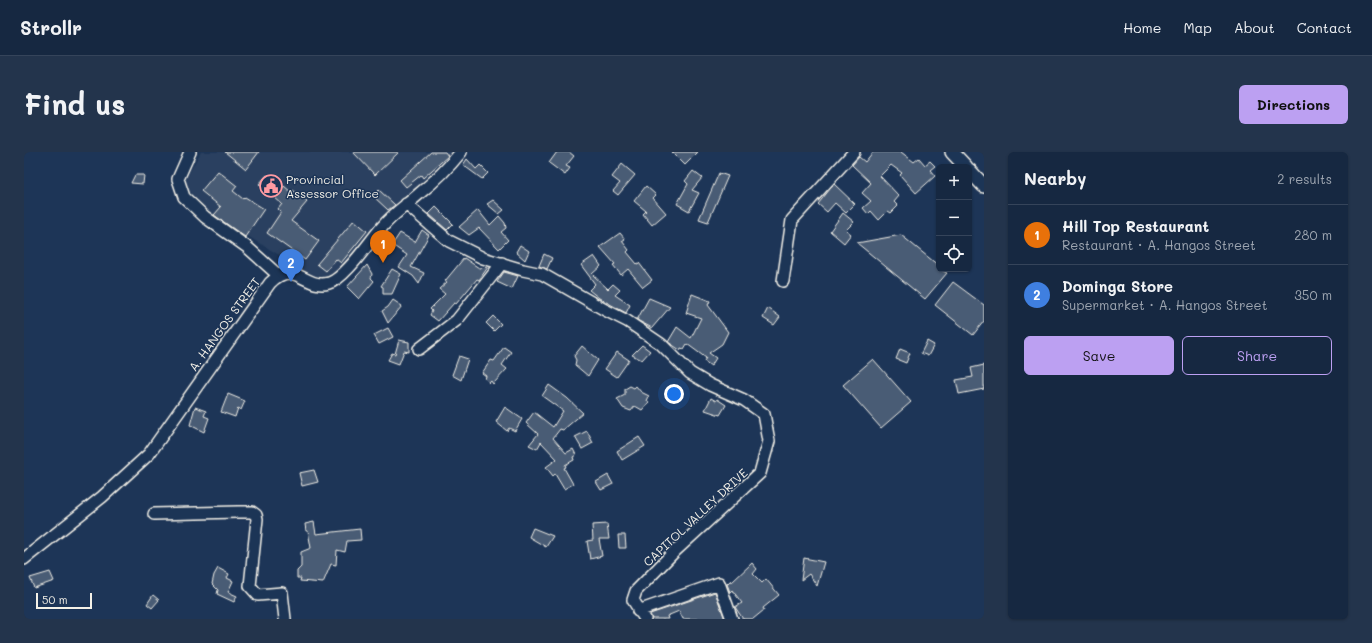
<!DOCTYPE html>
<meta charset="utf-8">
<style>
:root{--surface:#162841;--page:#23344c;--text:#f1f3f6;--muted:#9ea6b1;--line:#35445a;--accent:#bca0f2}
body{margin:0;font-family:Mali,sans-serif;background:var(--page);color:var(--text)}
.controls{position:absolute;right:12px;top:12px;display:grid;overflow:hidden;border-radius:6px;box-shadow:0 1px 3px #0004}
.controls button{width:36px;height:36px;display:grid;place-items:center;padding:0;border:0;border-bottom:1px solid var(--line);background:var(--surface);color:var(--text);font:20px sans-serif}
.scale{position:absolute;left:12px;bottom:10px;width:56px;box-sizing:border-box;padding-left:4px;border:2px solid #f4f1e8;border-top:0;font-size:11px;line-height:14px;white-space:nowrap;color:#f4f1e8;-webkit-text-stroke:3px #1d3557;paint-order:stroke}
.you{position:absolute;left:650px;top:242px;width:14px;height:14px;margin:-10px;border:3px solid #fff;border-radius:50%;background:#1a73e8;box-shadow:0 0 0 6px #1a73e833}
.badge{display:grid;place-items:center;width:26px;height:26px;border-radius:50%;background:var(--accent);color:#fff;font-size:13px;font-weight:700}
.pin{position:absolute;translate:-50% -33px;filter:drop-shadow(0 1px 2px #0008)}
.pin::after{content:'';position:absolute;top:21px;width:14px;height:12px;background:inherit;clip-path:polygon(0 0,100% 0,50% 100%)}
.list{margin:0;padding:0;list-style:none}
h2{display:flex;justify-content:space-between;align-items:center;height:52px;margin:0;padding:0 16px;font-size:17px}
h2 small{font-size:13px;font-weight:400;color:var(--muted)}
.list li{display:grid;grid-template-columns:26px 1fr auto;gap:12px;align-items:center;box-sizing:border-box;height:60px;padding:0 16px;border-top:1px solid var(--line)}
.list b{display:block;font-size:15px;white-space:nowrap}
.list p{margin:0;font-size:13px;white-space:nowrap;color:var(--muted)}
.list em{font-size:13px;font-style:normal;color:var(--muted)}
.actions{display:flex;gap:8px;padding:12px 16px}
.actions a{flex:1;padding:9px 0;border:1px solid var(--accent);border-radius:6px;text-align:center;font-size:14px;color:var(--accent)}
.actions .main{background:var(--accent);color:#111}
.icon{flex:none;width:22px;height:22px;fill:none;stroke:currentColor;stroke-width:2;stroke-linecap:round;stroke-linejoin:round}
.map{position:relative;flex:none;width:960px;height:467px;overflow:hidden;border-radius:6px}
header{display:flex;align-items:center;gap:24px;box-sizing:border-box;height:56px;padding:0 20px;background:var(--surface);border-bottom:1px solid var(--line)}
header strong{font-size:19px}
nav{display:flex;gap:22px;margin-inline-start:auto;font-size:14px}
.intro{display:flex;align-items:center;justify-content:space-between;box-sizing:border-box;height:96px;padding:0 24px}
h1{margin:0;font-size:28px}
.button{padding:10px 18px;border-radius:6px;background:var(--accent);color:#111;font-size:14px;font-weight:700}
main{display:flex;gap:24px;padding:0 24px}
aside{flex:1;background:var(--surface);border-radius:6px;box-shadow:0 1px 3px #0004}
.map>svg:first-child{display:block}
</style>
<header>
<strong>Strollr</strong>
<nav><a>Home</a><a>Map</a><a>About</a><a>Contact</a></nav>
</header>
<div class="intro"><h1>Find us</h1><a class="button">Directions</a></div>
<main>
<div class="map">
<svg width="960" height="467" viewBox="0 0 960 467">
<rect width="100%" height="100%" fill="#1d3557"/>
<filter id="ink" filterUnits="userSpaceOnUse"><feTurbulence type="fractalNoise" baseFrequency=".025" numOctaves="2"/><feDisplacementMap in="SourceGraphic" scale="8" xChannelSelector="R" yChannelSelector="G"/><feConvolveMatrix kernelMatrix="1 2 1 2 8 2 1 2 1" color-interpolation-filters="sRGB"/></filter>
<g filter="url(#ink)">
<path fill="#2a4060" d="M177,0H434L313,122L296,130L272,113L185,61L158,33Z"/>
<path fill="#485b74" stroke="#f4f1e8" d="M201,0H235L222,17Z
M329,0H375L351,23Z
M407,0H421L424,4L399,26L397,23L382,35L376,28Z
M533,0H545L550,4L542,14L546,16L541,23L525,11Z
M648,0H674L661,13Z
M849,0H877L890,10L895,6L901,13L906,9L911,14L906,18L911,24L892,41L876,23L878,21L867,13L856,24L875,44L870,50L874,54L867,61L864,59L855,68L847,59L844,62L839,56L847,49L838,41L847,31L828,13L835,5L841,10Z
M443,7L452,17L456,13L464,21L458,27L439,13Z
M598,12L611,23L594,43L589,39L596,31L588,25Z
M194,19L213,34L209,39L219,47L221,45L240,57L221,85L190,63L197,55L177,39Z
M669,19L678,26L668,38L675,41L665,59L653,52L664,32L661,29Z
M695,21L704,24L684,70L675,67Z
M111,23H120L119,32L107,31Z
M243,23L258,37L260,34L267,40L269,38L283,50L267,69L295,89L281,108L243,81L257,60L254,57L258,52L235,32Z
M810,32L831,52L822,61L811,51L803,60L794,52Z
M622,34L632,43L629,46L642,61L628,73L619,62L622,59L610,49Z
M355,38L371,53L364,58L349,44Z
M469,48L480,58L475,62L463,52Z
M412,55L429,72L423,78L405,62Z
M454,58L466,73L475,64L481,71L482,76L477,80L484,88L475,97L455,76L445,83L435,75Z
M819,61L830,70L822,78L827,82L820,91L806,79Z
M330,68L343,79L317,111L312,107L302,119L293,112Z
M398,78L405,83L387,115L400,121L395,132L389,124L375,115L383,103L368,93L376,81L391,90Z
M596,81L601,87L598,89L605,98L603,100L613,112L615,111L628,128L619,135L604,117L597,123L589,113L591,112L576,95Z
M877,83L915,114V117L923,121L901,147L833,91Z
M496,93L505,99L501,108L492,100Z
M520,102L528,106L523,117L515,114Z
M570,104L577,114L568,122L584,137L589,132L596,138L591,143L606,153L602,161L575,146L565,138L571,132L557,113Z
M440,106L455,116L464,115L455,128L453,127L432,152L430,151L414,169L406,163L408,159L406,157L421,142L415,137L423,130L421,129Z
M343,113L348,122L347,126L350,129L335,147L323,135Z
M368,117L377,122L368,142H359V135L357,134Z
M480,120L494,124L488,137L473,130Z
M929,130L960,153V169L949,183L911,153Z
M668,142L686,149L684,153L704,180L698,192L685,201L692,206L687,214L680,209L682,206L663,192L660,197L657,196L656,198L644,190L653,175L667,186L677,166L662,161Z
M625,146L646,155L628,176L613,168Z
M369,148L378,154L364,171L358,159L364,155Z
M744,156L756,165L750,173L739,166Z
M469,164L477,172L470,179L462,171Z
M364,176L369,185L355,192L350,183Z
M375,188L385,190V200L380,199L375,212L364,208L368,201L371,202Z
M903,189L910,193L904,204L897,201Z
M618,193L626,199L618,208L608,203Z
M558,194L574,208L564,224L551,213L552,208L550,204Z
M480,195L487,200L478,213L483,217L469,232L467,229L465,231L461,227L462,224L458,221L467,208L470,209Z
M876,197L886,201L882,211L872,207Z
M593,200L605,208L593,225L581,217Z
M435,204L444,207L437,228L428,223Z
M849,207L887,250L857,276L819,233Z
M960,213V237L935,242L932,228L949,225L947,216Z
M525,233L543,246L559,261L539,278L536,277L529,286L542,301L549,297L552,303L549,305L550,308L541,313L542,315L540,316L549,332L540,337L531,322L529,324L522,315L533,307L517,290L513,297L505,293L514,282L502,271L510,260L529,275L539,259L518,244Z
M606,234L610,236L612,234L617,240L625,244L623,249L625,250L618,258L611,254L607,259L599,256L593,247L601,243V237Z
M204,242L221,249L217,258L214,256L211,265L197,260Z
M687,246L692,249L693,247L702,253L696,263L681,258Z
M171,255L182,259L180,264L185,266L180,280L166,273Z
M481,255L498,267L491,279L485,276L483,279L472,270Z
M563,279L569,291L558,297L551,285Z
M615,285L621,294L598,308L593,299Z
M290,318L294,330L278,334L275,321Z
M584,323L589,332L577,338L572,330Z
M290,370L292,382L336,377L337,388L323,389L321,400L313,398L312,413L307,412L299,431L276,429L277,426H273V419L277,415V400L287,396L284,379H282L281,372Z
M583,372L585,387H575L578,404L566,407L563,389L569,388L568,373Z
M509,376L529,384L522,395L505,385Z
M594,383H601L602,396H595Z
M780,406L800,410L793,434L785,422L777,428Z
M728,411L733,417L729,422L738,431L742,427L755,443L739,456L740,458L729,467H719L711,455L718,451L708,438L706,440L703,432L707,428L708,430Z
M194,416L205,422L203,426L209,429L204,440L213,444L210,450L193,442L194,438L188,432L190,423Z
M26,420L30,429L10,436L6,426Z
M691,440L701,467H659L655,459L643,464L644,467H628L626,462Z
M129,443L135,448L128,456L123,452Z"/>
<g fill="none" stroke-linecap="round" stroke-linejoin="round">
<g stroke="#f4f1e8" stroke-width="14">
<path id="minor" d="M166,0L154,27L160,45L181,65L223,95L254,123
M382,52L425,89L459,106L499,118L518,122L581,158L603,169L637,192L666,221L686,233L720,248L740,262L745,289L736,321L651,399L612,439L609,448L621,467
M759,129L768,68L830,0
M395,197L433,168L478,111
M130,362L214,360H228L232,363L233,367L226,434L234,443L258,441L261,467
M0,407L78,345L125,302L246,131C271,106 281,138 305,131C321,127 347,87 359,74C370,61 384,52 396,41C411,29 425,15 437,0
M614,459L695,431L708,467"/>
</g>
<g stroke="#f4f1e8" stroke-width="16">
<path id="major" d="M928,0L942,15
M945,18L960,34"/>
</g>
<use href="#minor" stroke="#1d3557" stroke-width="11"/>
<use href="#major" stroke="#1d3557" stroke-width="13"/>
</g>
</g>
<defs>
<g id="civic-ring" transform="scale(1.15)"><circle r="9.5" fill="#1d3557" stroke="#ff9aa2" stroke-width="1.5"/><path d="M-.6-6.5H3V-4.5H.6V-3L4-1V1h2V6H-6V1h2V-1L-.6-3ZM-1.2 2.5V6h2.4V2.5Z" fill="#ff9aa2"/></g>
</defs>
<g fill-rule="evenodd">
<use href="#civic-ring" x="247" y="34"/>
</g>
<g text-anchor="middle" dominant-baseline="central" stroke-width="3" stroke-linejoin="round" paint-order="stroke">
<g font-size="12" fill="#f4f1e8" stroke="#1d3557" text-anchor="start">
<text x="262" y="27">Provincial<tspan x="262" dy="14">Assessor Office</tspan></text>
</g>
<g font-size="12" fill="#f4f1e8" stroke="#1d3557">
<text transform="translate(200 172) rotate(-54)">A. HANGOS STREET</text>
<text transform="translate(671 365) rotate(-43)">CAPITOL VALLEY DRIVE</text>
</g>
</g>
</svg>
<div class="controls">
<button>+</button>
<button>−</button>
<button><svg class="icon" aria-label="locate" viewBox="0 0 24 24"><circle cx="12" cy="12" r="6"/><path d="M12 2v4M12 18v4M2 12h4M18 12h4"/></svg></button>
</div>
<div class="scale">50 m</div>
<div class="you"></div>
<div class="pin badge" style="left:359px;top:111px;background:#e8710a">1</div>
<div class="pin badge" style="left:267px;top:130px;background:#3f7fe0">2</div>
</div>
<aside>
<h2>Nearby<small>2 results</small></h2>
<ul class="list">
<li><span class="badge" style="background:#e8710a">1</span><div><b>Hill Top Restaurant</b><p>Restaurant · A. Hangos Street</p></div><em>280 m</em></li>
<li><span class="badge" style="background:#3f7fe0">2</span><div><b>Dominga Store</b><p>Supermarket · A. Hangos Street</p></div><em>350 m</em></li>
</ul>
<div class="actions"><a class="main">Save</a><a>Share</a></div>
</aside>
</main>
